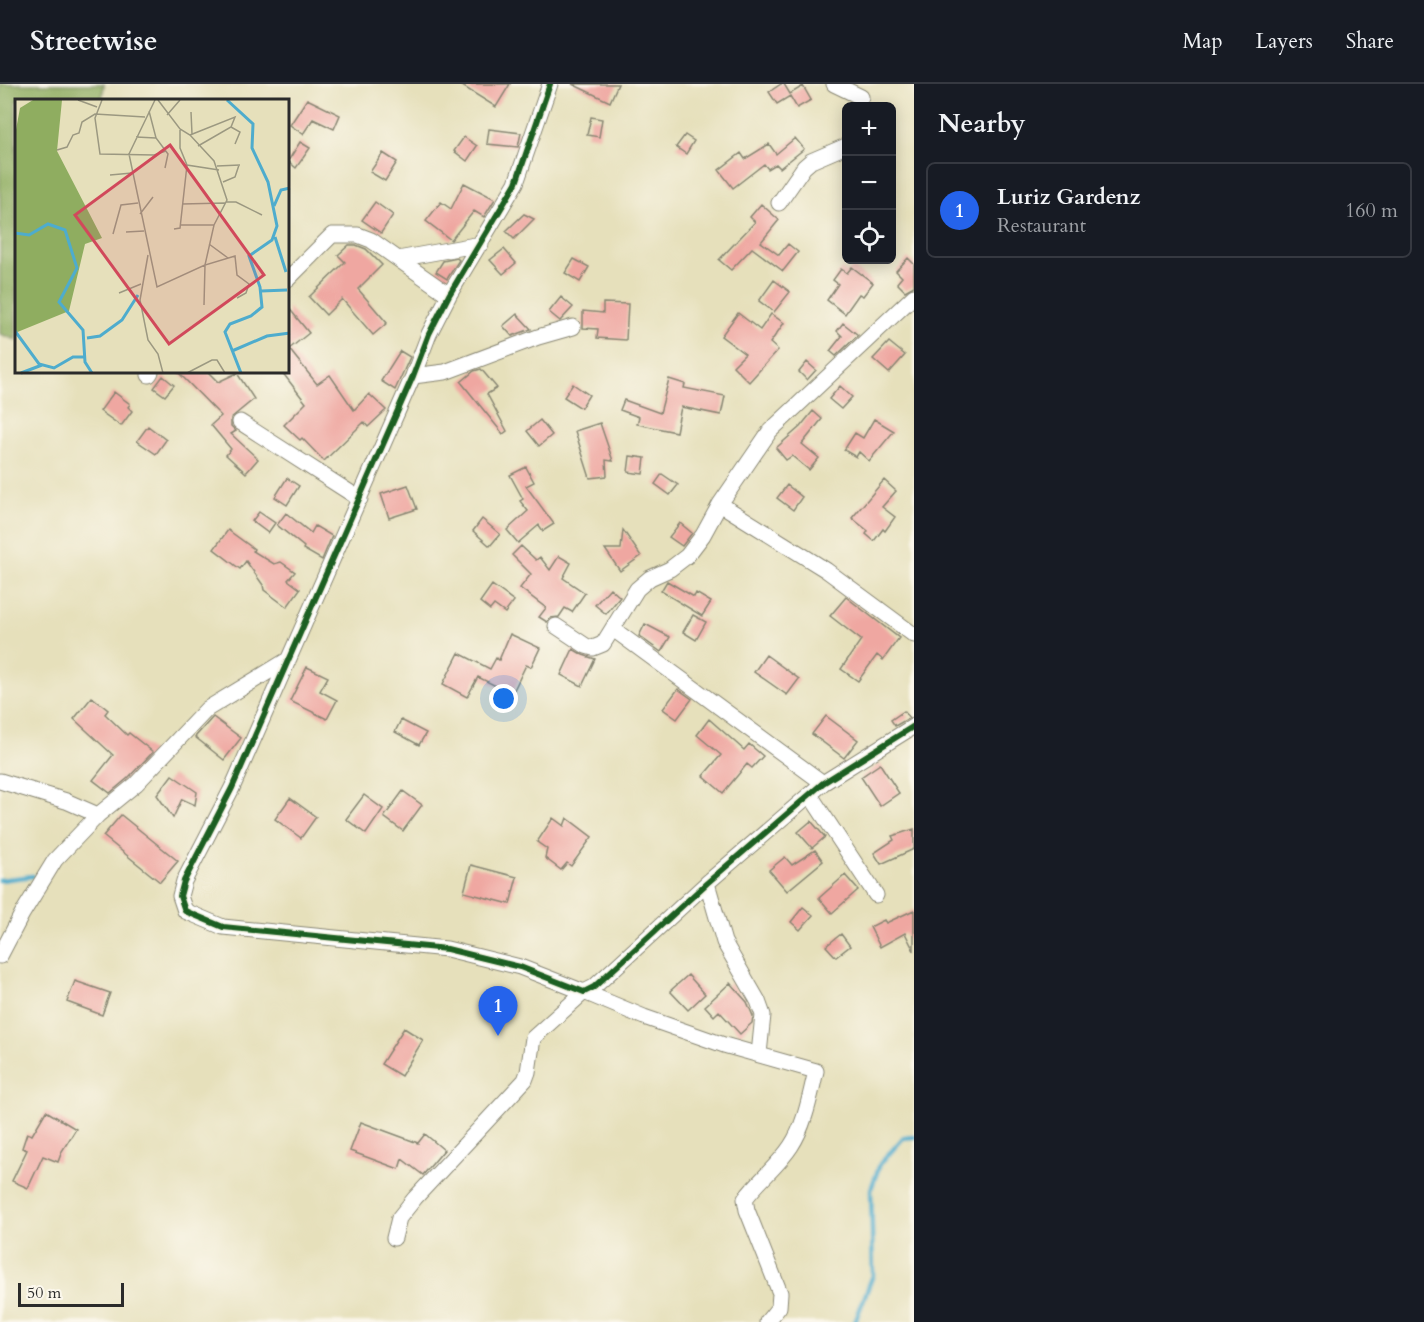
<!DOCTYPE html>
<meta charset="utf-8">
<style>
:root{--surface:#171b24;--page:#242831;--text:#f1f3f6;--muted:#9ea1a6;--line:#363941;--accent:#2563eb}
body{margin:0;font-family:Cardo,serif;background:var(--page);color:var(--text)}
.controls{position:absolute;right:18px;top:18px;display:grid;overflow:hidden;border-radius:9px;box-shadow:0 3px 15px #0003}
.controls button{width:54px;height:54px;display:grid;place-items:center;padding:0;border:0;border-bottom:2px solid var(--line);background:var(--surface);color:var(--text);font:30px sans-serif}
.scale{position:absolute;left:18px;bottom:15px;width:106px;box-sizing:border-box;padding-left:6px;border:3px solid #2b2b2b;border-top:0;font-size:16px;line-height:21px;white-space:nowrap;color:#2b2b2b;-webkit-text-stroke:4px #fbf7ec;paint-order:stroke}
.you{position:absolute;left:504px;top:615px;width:21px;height:21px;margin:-15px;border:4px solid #fff;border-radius:50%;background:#1a73e8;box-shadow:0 0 0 9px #1a73e833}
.badge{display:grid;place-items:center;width:39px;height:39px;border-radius:50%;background:var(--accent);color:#fff;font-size:20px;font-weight:700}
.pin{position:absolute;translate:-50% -50px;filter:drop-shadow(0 2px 3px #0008)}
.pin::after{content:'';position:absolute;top:32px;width:21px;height:18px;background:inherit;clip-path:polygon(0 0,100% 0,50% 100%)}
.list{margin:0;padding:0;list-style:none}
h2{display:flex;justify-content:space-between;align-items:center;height:78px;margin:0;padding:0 24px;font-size:26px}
h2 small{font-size:20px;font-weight:400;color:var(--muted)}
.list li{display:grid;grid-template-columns:39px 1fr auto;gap:18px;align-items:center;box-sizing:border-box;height:96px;margin:0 12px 12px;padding:0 12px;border:2px solid var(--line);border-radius:9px}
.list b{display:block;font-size:22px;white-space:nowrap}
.list p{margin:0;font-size:20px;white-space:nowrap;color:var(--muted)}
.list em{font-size:20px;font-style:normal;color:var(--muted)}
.icon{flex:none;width:33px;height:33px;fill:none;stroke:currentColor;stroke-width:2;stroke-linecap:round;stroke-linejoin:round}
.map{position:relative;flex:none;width:914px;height:1238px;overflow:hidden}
header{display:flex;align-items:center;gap:36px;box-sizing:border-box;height:84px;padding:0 30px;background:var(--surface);border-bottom:2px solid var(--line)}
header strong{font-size:28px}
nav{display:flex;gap:33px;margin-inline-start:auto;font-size:21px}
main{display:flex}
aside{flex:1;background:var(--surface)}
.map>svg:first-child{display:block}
</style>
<header>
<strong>Streetwise</strong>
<nav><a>Map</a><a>Layers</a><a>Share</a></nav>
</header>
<main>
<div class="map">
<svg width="914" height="1238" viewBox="0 0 914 1238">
<rect width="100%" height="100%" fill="#fbf7ec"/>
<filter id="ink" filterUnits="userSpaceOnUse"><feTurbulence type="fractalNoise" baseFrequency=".0167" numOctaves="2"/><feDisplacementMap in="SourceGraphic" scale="12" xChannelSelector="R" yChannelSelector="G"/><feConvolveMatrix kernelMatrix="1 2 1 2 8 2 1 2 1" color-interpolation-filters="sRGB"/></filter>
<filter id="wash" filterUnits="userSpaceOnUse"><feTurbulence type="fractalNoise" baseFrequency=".008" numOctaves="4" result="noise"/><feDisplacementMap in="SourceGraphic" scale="24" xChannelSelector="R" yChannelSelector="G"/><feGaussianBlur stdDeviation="1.35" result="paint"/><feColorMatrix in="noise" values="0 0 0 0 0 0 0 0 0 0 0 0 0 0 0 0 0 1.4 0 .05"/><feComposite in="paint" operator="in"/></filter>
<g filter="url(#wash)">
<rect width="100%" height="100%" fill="#e6e0bb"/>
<path fill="#8fad60" stroke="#5d6c46" stroke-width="1.5" d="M0,0H104L102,16H16V256L0,250Z"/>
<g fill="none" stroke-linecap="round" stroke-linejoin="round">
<path stroke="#4eaccd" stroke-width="4.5" d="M0,796L33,792
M855,1238L873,1191L871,1105L880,1080L903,1054L914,1053"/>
</g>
<g id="blocks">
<path fill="#efa7a1" d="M459,0H510L496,23Z
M572,0H618L610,18Z
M781,0H784L790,10L803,2L811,16L797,24L790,12L777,20L769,8Z
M307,15L340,31L334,45L313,35L303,50L290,41Z
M591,33L602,35L599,53L587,51Z
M489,45L521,49L518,63L487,60Z
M685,51L694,57L686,70L676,63Z
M464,53L477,62L467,77L454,67Z
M795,54L804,65L780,84L776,80L768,85L764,80L733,104L719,86L741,69L745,75L769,60L776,70Z
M300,58L310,64L296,84L288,77Z
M383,69L397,78L385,97L370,88Z
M464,99L495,115L484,133L474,127L451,156L426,137L441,118L451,125Z
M375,118L393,131L381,149L362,136Z
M761,120L779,136L761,158L779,171L788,160L798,168L783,187L752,164L731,186L719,176L755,138L750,133Z
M524,130L534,135L514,155L506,147Z
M349,161H356L366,165L382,181L358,205L387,239L373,251L342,215L326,231L309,213L345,178L338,171Z
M504,165L516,179L503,190L490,176Z
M457,174L459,176L447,195L436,188L443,177Z
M908,174L914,180V202L905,207L897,199L902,193L896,187Z
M574,175L589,183L580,198L565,189Z
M852,183L873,199L863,212L859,210L845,230L827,216L838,200L833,196L841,185L847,189Z
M774,196L790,208L774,228L759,217Z
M561,213L573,223L560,237L549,228Z
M603,219L628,220L626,256L597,254L598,245L583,244V227L603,229Z
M288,223L309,249L289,265L317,300L330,291L354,326L369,310L386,326L368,343L364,338L324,377L302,354L300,356L284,341L306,319L282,288H288Z
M738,229L760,246L771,230L784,239L770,259L778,266L749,298L733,282L745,270L721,252Z
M517,230L531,245L512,252L503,242Z
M843,239L858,251L836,272L830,267L842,252L837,247Z
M889,258L905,271L889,289L873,275Z
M400,267L410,273L395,306L381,297Z
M807,278L816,286L807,296L799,288Z
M481,285L497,304L487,310L507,347L503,350L461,298L474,287Z
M178,288H208L218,298L237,289L254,315L231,334V342L236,347L231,350L258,375L246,389L226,371L231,365L211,341L221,332Z
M163,292L174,301L165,312L154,304Z
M669,295L685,300L684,304L725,312L721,331L681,323L676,348L637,340L639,333L620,326L624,316L660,329Z
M573,300L589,311L581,324L564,313Z
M840,302L852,313L841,325L829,315Z
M114,308L130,320L128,323L132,327L121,342L100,327Z
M813,327L822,335L802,360L819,374L809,386L792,372L786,376L776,364L800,343Z
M874,335L894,347L869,377L859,368L856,373L844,366L855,349L863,354Z
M540,336L552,351L539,362L527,347Z
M600,339L613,377L606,376L607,392L590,394L575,347Z
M148,342L166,356L156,370L137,357Z
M630,372L645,374L643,390L628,388Z
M526,383L534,398L526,402L554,440L543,447L539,441L518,459L507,446L528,427L520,417L523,415L510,391Z
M662,390L678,401L670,411L655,400Z
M287,394L299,402L287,421L275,413Z
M884,396L896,407L882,423L895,433L885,447L883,445L874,457L866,450L868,447L852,434Z
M408,401L417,425L389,434L381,410Z
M787,401L802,413L793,426L777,414Z
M259,428L275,439L268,449L252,437Z
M286,429L311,449L315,442L332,452L322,476L303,465L304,463L277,441Z
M482,435L500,450L490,462L473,447Z
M680,439L692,449L682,462L669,453Z
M228,446L254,465L253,467L274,480L281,478L295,488L288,496L300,505L287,523L264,506L263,501L246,477L240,485L214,465Z
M623,446L641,472L620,487L605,465H621Z
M521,462L536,476L540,473L550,486L559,472L571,479L563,494L585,509L572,528L565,524L559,533L551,534L547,538L539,533L546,524L520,504L531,490L512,471Z
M667,497L694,513L696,509L711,518L702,532L661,507Z
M492,501L514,517L505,529L494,521L490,526L480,518Z
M610,504L620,513L606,530L595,521Z
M846,513L899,554L883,576L877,571L858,597L841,585L861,556L830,532Z
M693,531L706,538L696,556L683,548Z
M645,540L670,553L661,568L639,552Z
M510,550L540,564L531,583L526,581L512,610L478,593L467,613L443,600L459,569L490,585L496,574L499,576Z
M573,565L583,571L595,575L582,602L561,591Z
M766,571L799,595L787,611L754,588Z
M307,583L328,593L320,607L337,616L327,635L290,617Z
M678,605L692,615L677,635L663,625Z
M92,613L108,626L105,630L127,651L129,649L153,668L128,694L110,709L93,696L113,671L74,635Z
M904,627L909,634L895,642L891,636Z
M826,632L858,656L844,674L812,650Z
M213,633L241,654L224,676L195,653Z
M709,635L744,666L749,660L763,672L752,684L747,680L723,709L703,692L721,671L697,651Z
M401,636L426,649L419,661L395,648Z
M880,680L899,709L880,722L861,693Z
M172,691L197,708L195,721L182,715L173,734L157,711Z
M403,707L422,721L403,747L384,733Z
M364,711L383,725L366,750L346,735Z
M290,714L316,733L301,754L275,735Z
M121,731L178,777L160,798L103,752Z
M553,734L564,742L567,734L592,753L571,782L567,779L561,786L545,774L547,765L537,758Z
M811,737L825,753L812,764L798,748Z
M914,745V765L881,780L874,769L894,756L892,752Z
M815,766L823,777L787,807L769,786L785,773L792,781Z
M471,781L517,793L510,820L464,808Z
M845,791L858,806L832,829L819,814Z
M803,823L813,831L800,846L791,838Z
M914,826V867L905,849L880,863L870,843L884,836L886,839Z
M841,850L850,862L836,873L826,862Z
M688,891L705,910L688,926L670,907Z
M75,897L110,909L102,931L67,918Z
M730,899L747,918L753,932L752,939L740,950L719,927L714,932L705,922Z
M404,944L423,956L401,992L381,980Z
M46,1027L76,1045L62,1067L58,1078L43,1072L28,1104L12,1097L27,1066L22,1064L27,1049L32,1051Z
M361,1038L418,1059L425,1050L444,1066L423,1091L402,1075L399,1085L350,1067Z"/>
</g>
</g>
<g filter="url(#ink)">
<use href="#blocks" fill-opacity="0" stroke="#888673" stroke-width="1.5"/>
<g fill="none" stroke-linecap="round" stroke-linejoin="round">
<g stroke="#888673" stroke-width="17">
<path id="minor" d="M550,0L516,99L449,211L429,250L413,292L232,704L184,797L180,812L185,827L223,843L447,865L520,883L584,908L594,903L707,799L823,699L914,642
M834,0L861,13
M779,119L804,83L811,77L846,62
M398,175L481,160
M288,195L332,151H358L371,156L449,211
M149,291L151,288
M413,292L445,288L538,253L573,243
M240,338L360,415
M720,420L826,486L914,551
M556,542L586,562L593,564L603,560L637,505L650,494L670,485L687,472L703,451L720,420L770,347L914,212
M613,545L823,699
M0,697L66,717L98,731
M810,711L876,811
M707,799L724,858L758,917L763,931L759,970
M0,872L22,830L55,776L98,731L136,700L207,625L286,577
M394,1154L399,1134L415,1114L525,996L528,988L533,954L584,908L644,933L724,961L816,987C810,1012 805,1041 791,1062C778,1082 759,1096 745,1115L747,1126L780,1209L779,1223L767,1238"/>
</g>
<use href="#minor" stroke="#fff" stroke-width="15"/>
<g stroke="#fbf7ec" stroke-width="10">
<path id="cycleway" d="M550,0L516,99L449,211L429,250L413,292L232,704L184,797L180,812L185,827L223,843L447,865L520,883L584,908L594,903L707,799L823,699L914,642"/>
</g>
<use href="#cycleway" stroke="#1b5e20" stroke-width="6"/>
</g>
</g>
<g transform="translate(15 15)">
<rect width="274" height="274" fill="#e6e0bb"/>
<path d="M18,1H47L42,52L87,139L70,145L54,212L0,234V36L5,9Z" fill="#8fad60"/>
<path fill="none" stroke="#4eaccd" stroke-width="3" d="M212,1L238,25L237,49L253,83L262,127L257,141L234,157L245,188L247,208L236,217L215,225L210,233L226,274M259,107L266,91L275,89M0,134L14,136L33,125L50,131L62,169L44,203L68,231L70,263L77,274M260,138L271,173M246,192L272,191M0,232L24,265L39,269L58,258H69M72,239L85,237L107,221L123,196M217,252L252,237L275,234M6,274L27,266"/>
<path fill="none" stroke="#9b9881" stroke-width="1.5" d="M63,1L82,8M87,1L80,19L85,55L139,56L151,52M140,1L114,55L142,188L190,166L199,126L212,101L199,62L175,36L165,30L143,1M134,12L141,39L153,55L150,69M176,13L177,35M152,16L165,1M216,28L225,33L220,45M165,31V49L172,66L204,71M175,36L220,18L216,28L183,47M121,38L141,39M42,51L52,48L58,36L64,34L67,23L80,15L130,18M202,67L225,66M95,76L117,74M208,83L220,78L224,66M211,103H221L247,116M167,105L210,104M125,115L138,98M165,126H199M159,130L165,129L172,66M111,133L129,132M98,135L106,106L123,104M194,145L213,159M133,156L125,201L133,241L143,255L148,274M104,194L126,185M189,206L190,166L220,157L222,176L234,185L231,194L222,199M172,274L197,261H202L210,274"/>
<path fill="#d1495b" fill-opacity="0.15" stroke="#d1495b" stroke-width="3" d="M155,46L249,176L154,245L60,116Z"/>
<rect width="274" height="274" fill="none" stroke="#2b2b2b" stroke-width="3"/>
</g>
</svg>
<div class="controls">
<button>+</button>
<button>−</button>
<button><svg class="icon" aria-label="locate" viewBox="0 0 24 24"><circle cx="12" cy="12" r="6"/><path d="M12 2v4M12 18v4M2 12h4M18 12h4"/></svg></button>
</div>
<div class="scale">50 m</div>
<div class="you"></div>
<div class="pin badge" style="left:498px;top:952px">1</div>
</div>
<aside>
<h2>Nearby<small></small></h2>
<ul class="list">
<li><span class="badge">1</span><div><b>Luriz Gardenz</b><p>Restaurant</p></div><em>160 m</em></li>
</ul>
</aside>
</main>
